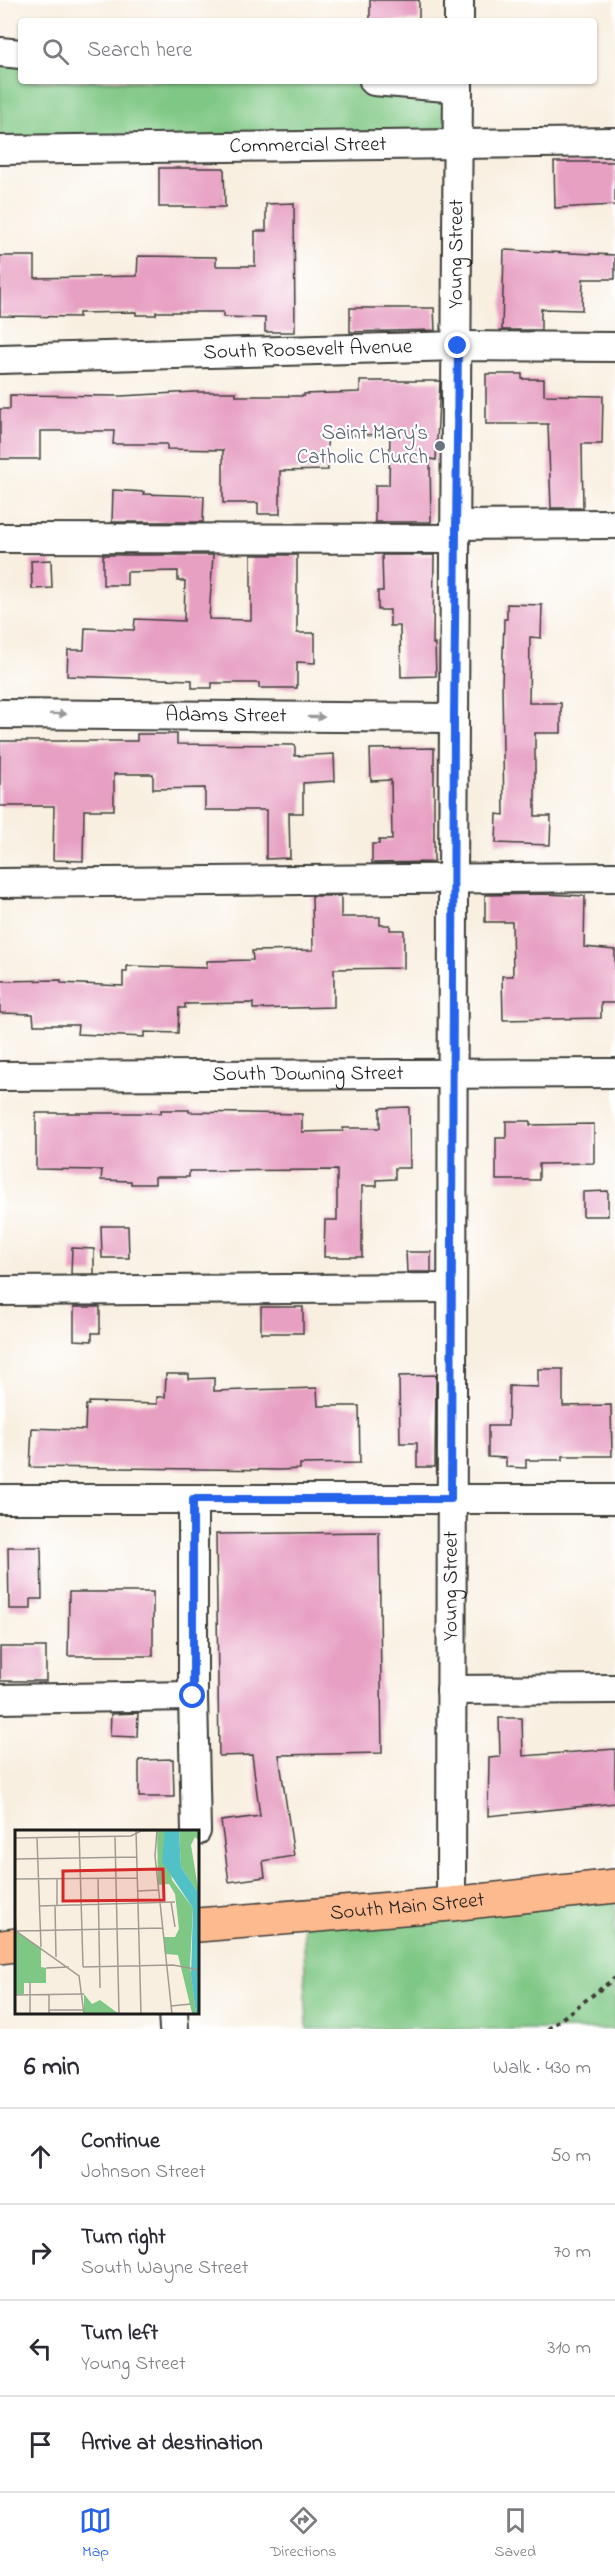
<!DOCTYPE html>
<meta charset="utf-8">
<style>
:root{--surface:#fff;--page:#f2f2f3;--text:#2b2b33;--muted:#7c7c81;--line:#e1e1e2;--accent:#2563eb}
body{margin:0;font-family:"Indie Flower",sans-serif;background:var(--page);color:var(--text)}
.stop{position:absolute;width:18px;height:18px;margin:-14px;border:4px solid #2563eb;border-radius:50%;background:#fff}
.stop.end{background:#2563eb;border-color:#fff;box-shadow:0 2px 6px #0008}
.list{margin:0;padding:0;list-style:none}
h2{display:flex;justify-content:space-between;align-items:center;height:78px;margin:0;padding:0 24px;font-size:26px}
h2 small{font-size:20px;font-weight:400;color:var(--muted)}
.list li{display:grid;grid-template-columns:39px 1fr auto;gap:18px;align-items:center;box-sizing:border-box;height:96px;padding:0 24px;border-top:2px solid var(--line)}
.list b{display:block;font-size:22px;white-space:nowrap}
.list p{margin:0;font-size:20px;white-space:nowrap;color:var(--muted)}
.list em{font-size:20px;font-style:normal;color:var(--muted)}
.icon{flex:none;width:33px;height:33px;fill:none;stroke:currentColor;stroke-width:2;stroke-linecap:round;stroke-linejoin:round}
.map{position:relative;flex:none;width:615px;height:2029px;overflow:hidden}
.search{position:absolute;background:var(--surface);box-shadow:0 2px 4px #0004;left:18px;right:18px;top:18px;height:66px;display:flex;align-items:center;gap:15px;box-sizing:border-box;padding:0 21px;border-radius:6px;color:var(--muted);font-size:22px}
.sheet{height:462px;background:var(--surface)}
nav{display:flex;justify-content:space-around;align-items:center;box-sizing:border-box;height:84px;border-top:2px solid var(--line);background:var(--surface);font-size:16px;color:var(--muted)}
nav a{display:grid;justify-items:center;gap:3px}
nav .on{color:var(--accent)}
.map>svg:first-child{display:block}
</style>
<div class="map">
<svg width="615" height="2029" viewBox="0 0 615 2029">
<rect width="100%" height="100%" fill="#fff"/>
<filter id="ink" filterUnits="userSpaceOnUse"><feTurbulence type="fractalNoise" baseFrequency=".0167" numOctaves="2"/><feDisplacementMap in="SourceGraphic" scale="12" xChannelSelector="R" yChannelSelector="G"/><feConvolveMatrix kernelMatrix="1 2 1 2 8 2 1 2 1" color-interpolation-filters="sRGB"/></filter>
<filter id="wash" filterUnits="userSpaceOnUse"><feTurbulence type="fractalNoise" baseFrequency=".008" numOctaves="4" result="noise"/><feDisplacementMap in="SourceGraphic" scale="24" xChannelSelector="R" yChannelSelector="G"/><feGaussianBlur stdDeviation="1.35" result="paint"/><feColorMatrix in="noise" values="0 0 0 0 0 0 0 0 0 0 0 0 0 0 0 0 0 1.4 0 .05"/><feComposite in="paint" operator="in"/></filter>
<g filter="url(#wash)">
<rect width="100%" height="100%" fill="#f8efe0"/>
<path fill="#7fc784" stroke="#4e7250" stroke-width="1.5" d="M0,52L21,54V81H374L458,88V144L0,150Z
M615,1886V2029H307L303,1916Z"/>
<g id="blocks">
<path fill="#e79fc2" d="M370,0H419V21H370Z
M554,162H615V205L555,208Z
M159,168H224L225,207H159Z
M294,203L295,332H265V318L223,317V312H156V315H136V312L79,313V317L0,316V256H35V278L137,276L138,256L216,257V266H255V231H266V204Z
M504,250L615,255V279H583L582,310L541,309V330H502Z
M350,308H434L435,330L350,332Z
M486,374H522V379H544V395L603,396L602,444H582L583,508H551L548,424H486Z
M360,381H440L436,460L430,459L431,522H375V485H389L390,434L327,436L328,470L280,471V514H258V503H223V450L167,449V444H113L114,431H40V459H0V409H10V395L121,396L194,392H236V396H304V394L360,392Z
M113,490L144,492L143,494L204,496L203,522H112Z
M103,555H213L209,619L251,620V555H297V633H315V663L297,662V688H259V683H212V688H192V680L67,676L68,650H84L85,628L134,630L135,619L184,621L185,581H178V571L127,572V585H103Z
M382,555H434L433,644H435L436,676L401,677L400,626H390V610H378V591H383Z
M51,560L52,588L32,589L31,561Z
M507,604L542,605L541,638L530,637L529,703H561V733H535V816H551L550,845L496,843L497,814L504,815L502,685L504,619H507Z
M137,734H177V744L295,745V756L334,754L335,781L303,783V813H289L290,858L266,859V810H205V788L153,789V774H114V810H84L83,861L53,860L54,806H0V741H137Z
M434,748V862L372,863V844H379V840H392L391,780L371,781L370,749Z
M544,894L585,896L584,947L615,950V1003H601V1018L503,1020L502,976H513L512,922H485V895Z
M312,896H341V917H380V925H390V930H404V968L334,969V1007L253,1009V1003L185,1004V1008H179L178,1033L144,1032V1037L77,1034L78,1025H34L33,1014L0,1013V981L61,980V983L123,986V972H127V966L207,968V961L253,960L252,951L313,950Z
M409,1107L410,1168H395V1179L377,1180V1186H362V1257H324L325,1220H337V1170L189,1171V1177H155V1184H131V1181L101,1180L102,1170L36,1169V1113H161V1110H189V1112L302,1114V1132L343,1131V1128H380V1108Z
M506,1121H530V1125L594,1124V1163L539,1164V1180H496V1138H506Z
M608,1191V1216H583V1192Z
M101,1226H128L129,1258H102Z
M72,1248L94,1249V1274H71Z
M406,1252H431V1272H407Z
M74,1307H100V1333H92V1341L74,1340Z
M261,1307H303V1333H261Z
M538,1369H563V1406L611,1405L612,1456H563V1460H526V1468L506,1467V1458L488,1457V1426H508L509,1386L538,1387Z
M166,1374H189V1379L214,1378V1391L317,1388L318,1406H359L360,1463L300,1464V1469L280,1470L30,1467L32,1428L85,1430L86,1405H89V1402L157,1404V1397H165Z
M436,1375L435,1467H417V1443H400L399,1376Z
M379,1532L382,1753L279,1755L294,1856L263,1861L265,1877L229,1882L221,1821L260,1816L252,1755L219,1756L216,1534Z
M8,1547H41L42,1599H31V1609H9Z
M69,1592H153V1656H68Z
M0,1647H46V1681H0Z
M138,1713L137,1737L110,1736L111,1714Z
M499,1718H522L523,1756L615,1749V1803L488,1816L489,1758L500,1757Z
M173,1759L174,1797H139V1760Z"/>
</g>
</g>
<g filter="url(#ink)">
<use href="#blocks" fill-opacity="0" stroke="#3d3c39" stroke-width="1.5"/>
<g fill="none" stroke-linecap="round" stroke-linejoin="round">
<g stroke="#3d3c39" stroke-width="32">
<g id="minor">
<path d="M459,21V0"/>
<path d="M0,52L21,54"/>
<path d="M374,81L458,88"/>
<path id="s1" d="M0,150L615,142"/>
<path id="s2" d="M0,359L458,346L615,347"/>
<path d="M455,525L615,524"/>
<path d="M0,538L455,539"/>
<path id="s3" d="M0,714L454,718"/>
<path d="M0,883L615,877"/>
<path id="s4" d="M0,1076L615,1073"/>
<path d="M0,1291L452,1288"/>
<path d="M0,1499H615"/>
<path d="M193,1499V1696L196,1831"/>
<path d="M451,1690L615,1689"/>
<path d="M0,1699L193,1696"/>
<path id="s5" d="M451,1904L453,879L458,81"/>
<path d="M173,2012L174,2029"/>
</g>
</g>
<g stroke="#3d3c39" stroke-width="36">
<g id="major">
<path id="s6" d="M198,1925L451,1904L615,1886"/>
<path d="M0,1947L16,1945"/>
</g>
</g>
<path stroke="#3d3c39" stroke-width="4" stroke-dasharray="4.5 4.5" stroke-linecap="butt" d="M548,2029L615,1978"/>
<use href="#minor" stroke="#fff" stroke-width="28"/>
<use href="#major" stroke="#fcba8e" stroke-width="33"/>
</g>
<defs><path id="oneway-solid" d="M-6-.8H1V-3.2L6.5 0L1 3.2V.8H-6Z" transform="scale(1.5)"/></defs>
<g fill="#999">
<use href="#oneway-solid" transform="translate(58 714) rotate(1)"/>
<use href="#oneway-solid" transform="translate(316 717) rotate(1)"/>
</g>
</g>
<g fill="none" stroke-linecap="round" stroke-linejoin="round" filter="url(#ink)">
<path stroke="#2563eb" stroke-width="8" d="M193,1696V1499H451L454,718L458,346"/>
</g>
<circle fill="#6b7280" stroke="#fff" stroke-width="2" cx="440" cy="446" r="6"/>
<g text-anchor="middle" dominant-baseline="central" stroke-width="4.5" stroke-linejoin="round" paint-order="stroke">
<g font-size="21" fill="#1c1c1c" stroke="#fff">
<text stroke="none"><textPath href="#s1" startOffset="308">Commercial Street</textPath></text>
<text stroke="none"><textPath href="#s5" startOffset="1650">Young Street</textPath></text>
<text stroke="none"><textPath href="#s2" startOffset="308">South Roosevelt Avenue</textPath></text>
<text stroke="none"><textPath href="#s3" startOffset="226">Adams Street</textPath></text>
<text stroke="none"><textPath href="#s4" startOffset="308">South Downing Street</textPath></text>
<text stroke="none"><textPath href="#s5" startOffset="318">Young Street</textPath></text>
<text stroke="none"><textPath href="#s6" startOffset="210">South Main Street</textPath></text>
</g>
<g font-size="21" fill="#5b616d" stroke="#fff" text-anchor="end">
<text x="428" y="434">Saint Mary’s<tspan x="428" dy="24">Catholic Church</tspan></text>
</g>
</g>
<g transform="translate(15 1830)">
<rect width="184" height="184" fill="#f8efe0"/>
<path d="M142,0H150L157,50L178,78L175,135L181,184L177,183L163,125L150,124L149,107H160L164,99L160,64L154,54L143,55ZM164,0H184V11L180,7L176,15L184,64L166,37ZM0,101L26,118V137L31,138V153H9V164L0,165ZM69,164L77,174L85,170L104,184H69Z" fill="#7fc784"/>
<path d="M150,0H164L166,37L184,64V184H181L176,145L178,78L147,32Z" fill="#52c0c7"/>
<path fill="none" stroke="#a09b92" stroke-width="1.5" d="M64,0L68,137M121,0L126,184M142,0L140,26L157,184M100,7L104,184M0,8L116,6L126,1L159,0M22,8L26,117M0,29L122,27M83,48L85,158M0,49L122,48M42,49V75M122,61L144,60M156,72L160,97M40,75L41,127M24,76L160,72M0,81L1,101L64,146L69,184M0,101L148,98M68,137L158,135L185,140M31,138L54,137M34,164V184M0,165L69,164M156,176L176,174M34,180H69M15,184V153"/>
<path fill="#d62828" fill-opacity="0.15" stroke="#d62828" stroke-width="3" d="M148,39L149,70L48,71V41Z"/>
<rect width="184" height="184" fill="none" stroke="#1c1c1c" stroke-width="3"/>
</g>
</svg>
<div class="stop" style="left:193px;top:1696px"></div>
<div class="stop end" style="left:458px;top:346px"></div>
<div class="search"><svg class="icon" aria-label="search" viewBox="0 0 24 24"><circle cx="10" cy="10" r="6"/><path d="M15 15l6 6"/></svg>Search here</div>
</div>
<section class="sheet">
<h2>6 min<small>Walk · 430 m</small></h2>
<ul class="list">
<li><svg class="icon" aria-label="ahead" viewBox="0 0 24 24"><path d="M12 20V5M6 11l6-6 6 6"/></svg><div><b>Continue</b><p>Johnson Street</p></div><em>50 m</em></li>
<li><svg class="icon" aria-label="right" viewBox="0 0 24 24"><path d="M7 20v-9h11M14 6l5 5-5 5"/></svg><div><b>Turn right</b><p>South Wayne Street</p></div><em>70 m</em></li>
<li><svg class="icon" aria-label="left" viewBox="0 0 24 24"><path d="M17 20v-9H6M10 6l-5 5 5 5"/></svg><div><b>Turn left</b><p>Young Street</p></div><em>310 m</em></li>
<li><svg class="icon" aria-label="arrive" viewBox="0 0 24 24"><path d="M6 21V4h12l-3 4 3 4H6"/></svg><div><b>Arrive at destination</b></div></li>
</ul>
</section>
<nav>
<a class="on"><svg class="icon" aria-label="map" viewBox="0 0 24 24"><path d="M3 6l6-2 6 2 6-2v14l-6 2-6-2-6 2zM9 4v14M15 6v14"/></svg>Map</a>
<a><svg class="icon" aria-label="directions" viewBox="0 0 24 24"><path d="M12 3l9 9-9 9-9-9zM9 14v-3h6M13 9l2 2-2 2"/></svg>Directions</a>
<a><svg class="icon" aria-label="saved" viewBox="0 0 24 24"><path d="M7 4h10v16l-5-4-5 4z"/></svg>Saved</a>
</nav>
